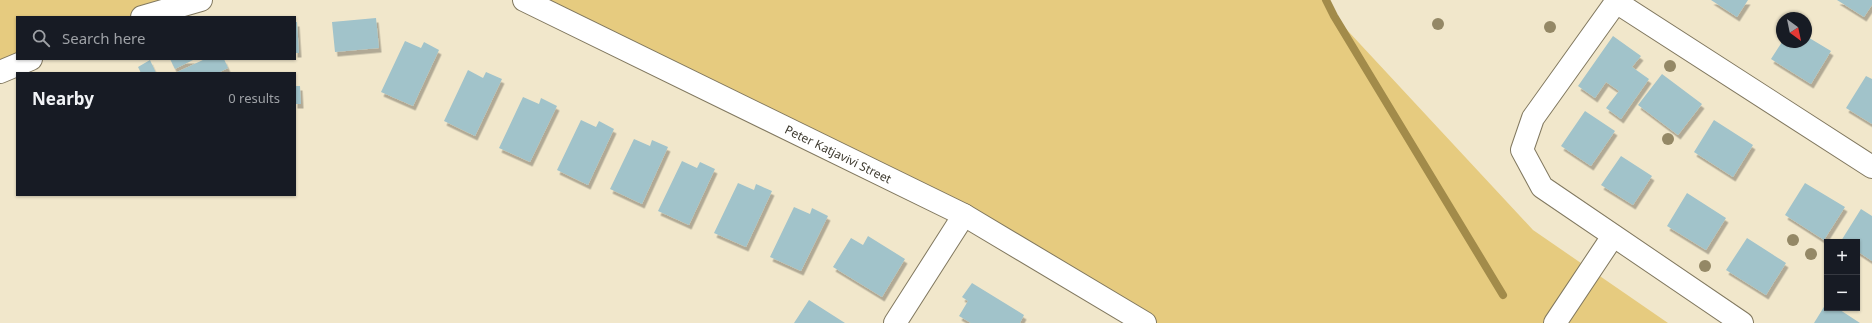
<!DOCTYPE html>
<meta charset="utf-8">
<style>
:root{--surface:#171b24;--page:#20242c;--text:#f1f3f6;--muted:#9ea1a6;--line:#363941}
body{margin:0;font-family:"Noto Sans",sans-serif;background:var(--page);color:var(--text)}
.controls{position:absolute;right:12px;bottom:12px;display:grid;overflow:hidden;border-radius:0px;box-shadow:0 1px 3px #0004}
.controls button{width:36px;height:36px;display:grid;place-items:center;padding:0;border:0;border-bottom:1px solid var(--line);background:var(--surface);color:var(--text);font:20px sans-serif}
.compass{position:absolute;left:1776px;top:12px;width:36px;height:36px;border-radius:50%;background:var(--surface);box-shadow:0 1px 3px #0004;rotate:147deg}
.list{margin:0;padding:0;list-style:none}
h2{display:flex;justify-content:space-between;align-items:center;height:52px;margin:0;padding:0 16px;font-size:17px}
h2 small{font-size:13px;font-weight:400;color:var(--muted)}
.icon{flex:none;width:22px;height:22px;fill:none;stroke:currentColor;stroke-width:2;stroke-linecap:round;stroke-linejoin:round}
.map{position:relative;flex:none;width:1872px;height:323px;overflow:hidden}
.search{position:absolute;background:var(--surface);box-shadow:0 1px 3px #0004;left:16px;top:16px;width:280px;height:44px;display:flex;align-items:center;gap:10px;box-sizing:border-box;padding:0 14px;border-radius:0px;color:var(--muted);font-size:15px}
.panel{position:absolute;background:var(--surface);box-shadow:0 1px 3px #0004;left:16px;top:72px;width:280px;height:124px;border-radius:0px}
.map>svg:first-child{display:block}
</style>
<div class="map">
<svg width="1872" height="323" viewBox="0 0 1872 323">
<defs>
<filter id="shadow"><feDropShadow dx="2.5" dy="4.5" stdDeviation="0" flood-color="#0004"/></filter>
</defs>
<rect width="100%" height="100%" fill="#f1e7cb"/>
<path fill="#e6cb7f" d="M0,0H201L142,17H17V59L0,72Z
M524,0H1326L1334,16L1533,230L1668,323H1145L964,215Z"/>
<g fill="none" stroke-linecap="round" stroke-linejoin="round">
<path stroke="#a28b4a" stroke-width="8" d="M1326,0L1334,16L1503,295"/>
</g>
<path fill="#a1c3ca" filter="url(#shadow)" d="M1711,0H1748L1737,17Z
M1837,0H1872V5L1864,17Z
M376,18L379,48L335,52L332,22Z
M295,22H297L299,53H295Z
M1613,36L1641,56L1632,67L1649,79L1621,119L1606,108L1619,91L1606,82L1595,98L1578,86Z
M1806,36L1831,51L1811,84L1771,59L1782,42H1806Z
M405,41L421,48L424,42L439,50L413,106L381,92Z
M170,59H195L175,69Z
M205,59H224L228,68L218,73H175Z
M150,60L156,73H141L138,67Z
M468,70L483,78L486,72L502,79L475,136L444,121Z
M1662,74L1702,104L1678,135L1638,105Z
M1866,76L1872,79V124L1846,108Z
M295,86H300L301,104H295Z
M523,97L539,104L541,98L557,106L530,162L499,148Z
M1585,111L1615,131L1591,166L1561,146Z
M581,120L596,127L599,121L614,129L588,185L557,170Z
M1714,120L1753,145L1733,177L1694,152Z
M634,139L650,146L652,140L668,147L642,204L610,189Z
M1621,156L1652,176L1633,205L1601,185Z
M682,161L697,168L700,162L715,169L689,225L658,211Z
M738,183L754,190L756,184L772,191L746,247L714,233Z
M1805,183L1845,207L1824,240L1785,215Z
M1687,193L1726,218L1706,250L1667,226Z
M794,207L810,214L812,208L828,216L801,271L770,257Z
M1861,209L1872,216V261L1857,251V242L1841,241Z
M868,236L905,259L882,297L833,267L851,238L863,245Z
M1747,238L1786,263L1766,295L1726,270Z
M972,283L1024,315L1020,323H971L959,316L968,301L962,297Z
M809,300L845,323H794Z
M1827,302V308H1837L1860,323H1814Z"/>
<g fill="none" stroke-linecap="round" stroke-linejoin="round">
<g stroke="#81785f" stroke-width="24">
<g id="minor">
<path id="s1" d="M524,0L964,215L1145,323"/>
<path d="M1615,0L1616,2L1533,118L1522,150L1542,187L1742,323"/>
<path d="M1616,2L1872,167"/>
<path d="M142,17L201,0"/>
<path d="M0,72L31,59"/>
<path d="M895,323L964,215"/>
<path d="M1555,323L1613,236"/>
</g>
</g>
<use href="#minor" stroke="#fff" stroke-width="22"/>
</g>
<g fill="#948866">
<circle cx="1438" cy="24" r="6"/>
<circle cx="1550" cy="27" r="6"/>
<circle cx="1670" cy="66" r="6"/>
<circle cx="1668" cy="139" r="6"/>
<circle cx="1793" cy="240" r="6"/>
<circle cx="1811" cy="254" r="6"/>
<circle cx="1705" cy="266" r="6"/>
</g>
<g text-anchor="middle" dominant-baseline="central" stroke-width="3" stroke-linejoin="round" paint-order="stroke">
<g font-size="12" fill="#3e3a2f" stroke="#fef4d8">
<text stroke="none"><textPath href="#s1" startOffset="350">Peter Katjavivi Street</textPath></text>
</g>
</g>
</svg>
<div class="controls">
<button>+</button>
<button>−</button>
</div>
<svg class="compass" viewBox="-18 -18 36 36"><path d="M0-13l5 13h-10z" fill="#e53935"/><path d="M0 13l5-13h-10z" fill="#9ea1a6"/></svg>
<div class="search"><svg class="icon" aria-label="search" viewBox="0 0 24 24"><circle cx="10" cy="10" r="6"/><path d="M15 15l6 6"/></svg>Search here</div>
<section class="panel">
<h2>Nearby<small>0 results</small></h2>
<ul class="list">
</ul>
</section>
</div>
